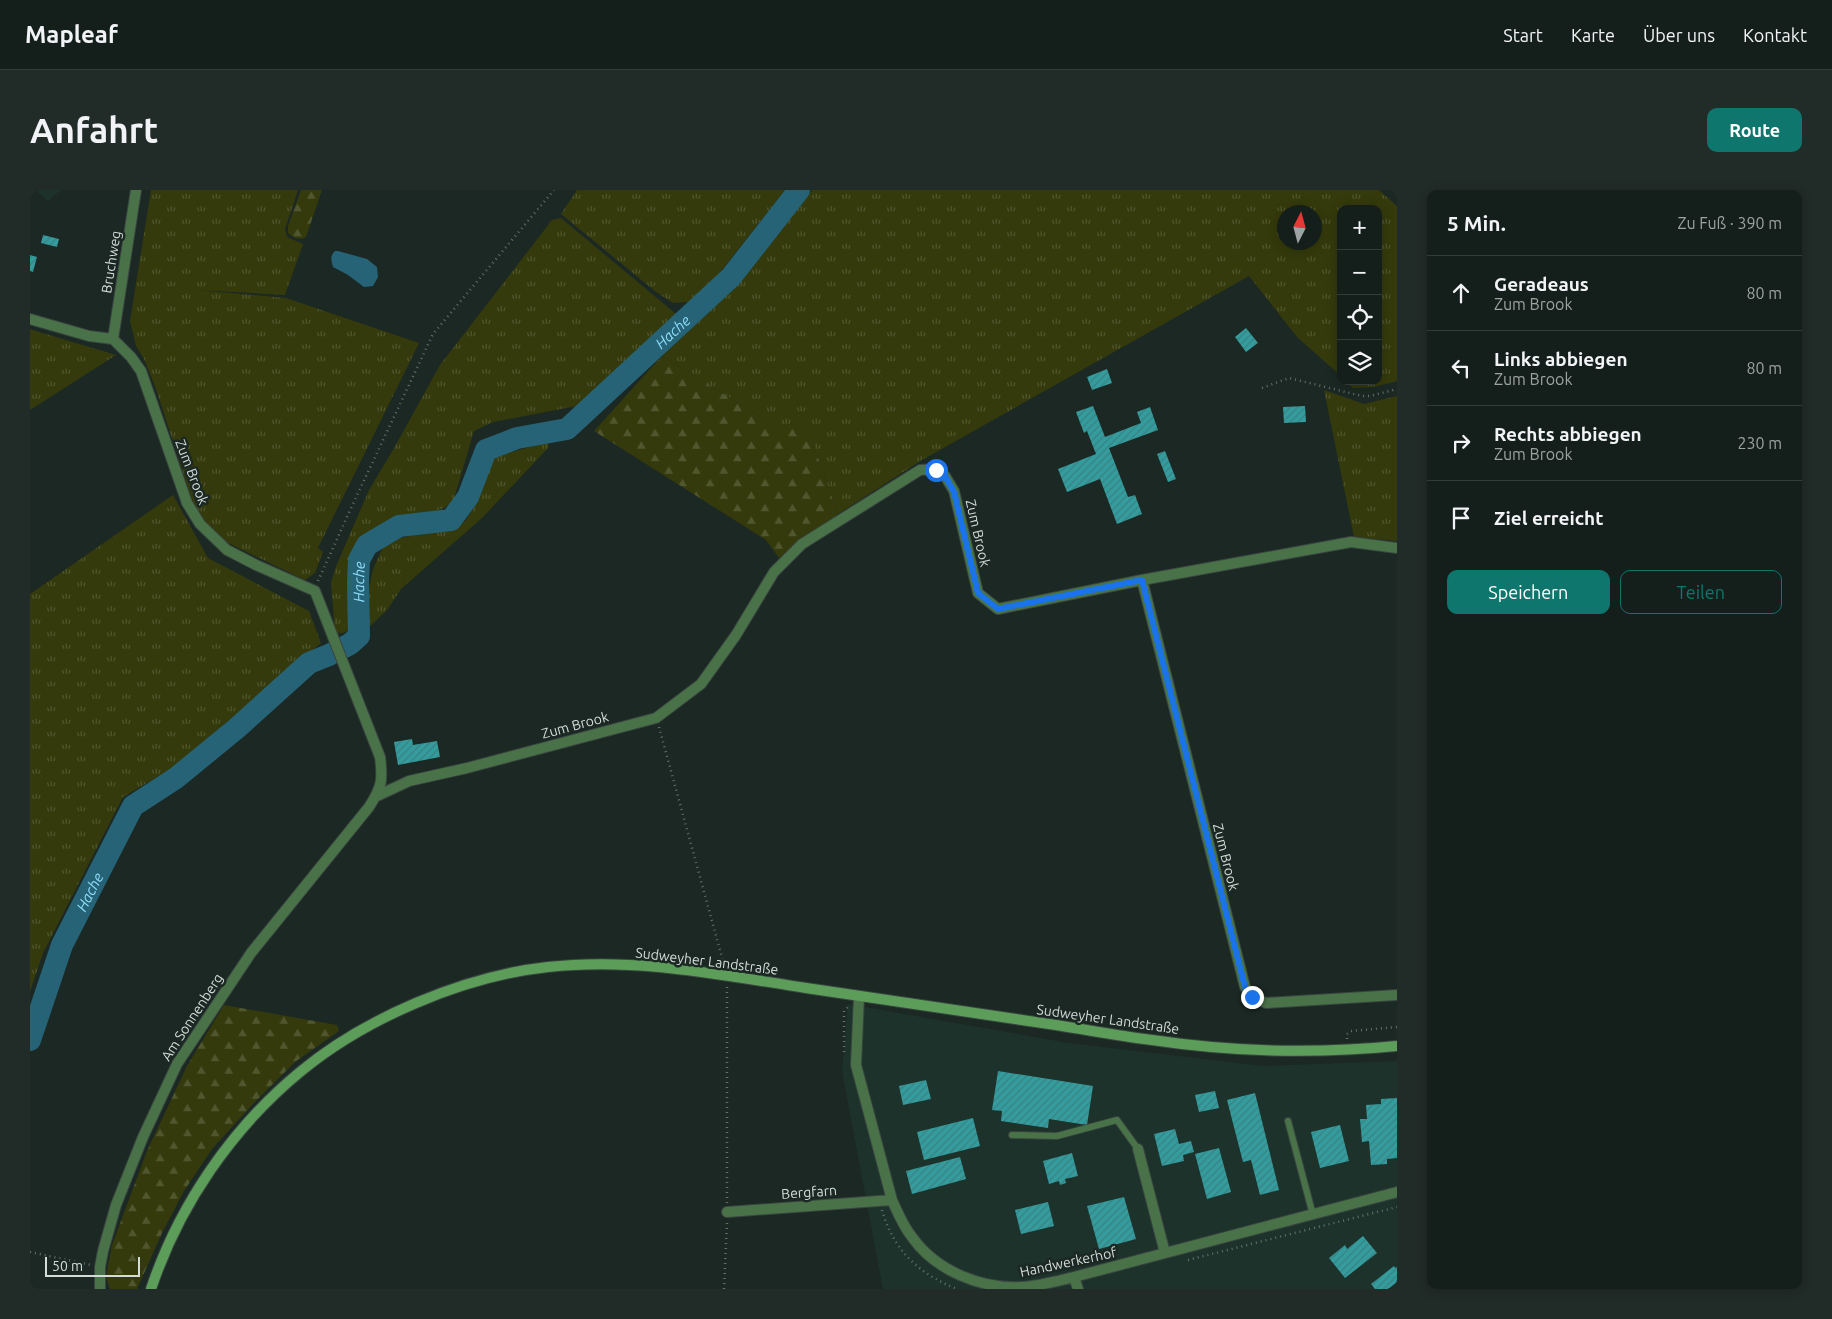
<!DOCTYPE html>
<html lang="de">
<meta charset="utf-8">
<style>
:root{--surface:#141e1a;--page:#212b27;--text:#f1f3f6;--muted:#9da2a2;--line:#333c39;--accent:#0f766e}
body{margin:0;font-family:Ubuntu,sans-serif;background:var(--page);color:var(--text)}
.controls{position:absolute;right:15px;top:15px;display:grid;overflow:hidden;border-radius:10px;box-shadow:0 2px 12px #0003}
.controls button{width:45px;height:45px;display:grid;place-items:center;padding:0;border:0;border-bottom:1px solid var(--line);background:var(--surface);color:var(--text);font:25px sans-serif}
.compass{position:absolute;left:1247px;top:15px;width:45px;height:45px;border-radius:50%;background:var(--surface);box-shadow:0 2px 12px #0003;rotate:6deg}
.scale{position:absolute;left:15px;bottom:12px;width:95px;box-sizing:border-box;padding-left:5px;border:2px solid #d4dcd9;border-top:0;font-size:14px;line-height:18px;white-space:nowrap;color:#d4dcd9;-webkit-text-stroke:4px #1b2823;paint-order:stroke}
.stop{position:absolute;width:15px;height:15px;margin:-11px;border:4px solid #1a73e8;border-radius:50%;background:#fff}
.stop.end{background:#1a73e8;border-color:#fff;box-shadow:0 1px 5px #0008}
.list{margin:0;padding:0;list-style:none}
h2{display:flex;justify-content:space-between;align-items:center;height:65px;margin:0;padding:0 20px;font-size:21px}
h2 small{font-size:16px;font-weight:400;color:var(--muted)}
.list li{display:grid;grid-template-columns:32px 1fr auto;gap:15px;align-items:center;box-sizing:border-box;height:75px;padding:0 20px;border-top:1px solid var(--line)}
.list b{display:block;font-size:19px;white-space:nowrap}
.list p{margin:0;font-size:16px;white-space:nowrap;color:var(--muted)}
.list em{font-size:16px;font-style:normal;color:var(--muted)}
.actions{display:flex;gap:10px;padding:15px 20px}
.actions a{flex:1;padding:11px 0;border:1px solid var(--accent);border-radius:10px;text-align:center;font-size:18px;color:var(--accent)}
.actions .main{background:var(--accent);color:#fff}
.icon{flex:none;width:28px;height:28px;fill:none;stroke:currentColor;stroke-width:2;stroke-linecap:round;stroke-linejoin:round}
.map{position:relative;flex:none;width:1367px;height:1099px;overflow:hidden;border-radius:10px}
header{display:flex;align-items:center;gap:30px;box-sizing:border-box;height:70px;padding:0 25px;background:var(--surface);border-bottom:1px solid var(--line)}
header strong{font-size:24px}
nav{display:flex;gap:28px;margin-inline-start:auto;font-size:18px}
.intro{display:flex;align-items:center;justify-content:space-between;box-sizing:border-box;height:120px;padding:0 30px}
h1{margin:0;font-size:35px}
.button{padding:12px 22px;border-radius:10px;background:var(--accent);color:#fff;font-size:18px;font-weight:700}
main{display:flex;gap:30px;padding:0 30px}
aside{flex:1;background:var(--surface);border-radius:10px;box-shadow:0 2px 12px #0003}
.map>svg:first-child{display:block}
</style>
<header>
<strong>Mapleaf</strong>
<nav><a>Start</a><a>Karte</a><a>Über uns</a><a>Kontakt</a></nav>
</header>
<div class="intro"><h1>Anfahrt</h1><a class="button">Route</a></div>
<main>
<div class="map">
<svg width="1367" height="1099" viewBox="0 0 1367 1099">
<defs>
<pattern id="grass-tufts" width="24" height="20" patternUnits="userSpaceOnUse" patternTransform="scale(1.25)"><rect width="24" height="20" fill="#343a0b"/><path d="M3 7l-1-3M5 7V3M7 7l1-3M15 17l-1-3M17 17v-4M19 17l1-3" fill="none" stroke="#50562e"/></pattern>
<pattern id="forest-firs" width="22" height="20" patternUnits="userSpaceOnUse" patternTransform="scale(1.25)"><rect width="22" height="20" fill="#343a0b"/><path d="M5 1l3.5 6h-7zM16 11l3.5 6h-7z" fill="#50562e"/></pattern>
<pattern id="building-hatch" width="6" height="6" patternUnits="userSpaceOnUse" patternTransform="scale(1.25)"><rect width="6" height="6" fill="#359c9e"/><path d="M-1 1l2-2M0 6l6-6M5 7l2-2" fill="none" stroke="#388182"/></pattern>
</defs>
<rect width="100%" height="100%" fill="#1b2823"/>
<path fill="#1d322b" d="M5,0H31L18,11Z
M818,814L1039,853L1233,876L1367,871V1099H853L812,881Z"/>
<path fill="url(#grass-tufts)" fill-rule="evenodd" d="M121,0H268L255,39L257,47L273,54L255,105L168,100L256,108L389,153L288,358L293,362L285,383L275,390L196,352L173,331L161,307L126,199L114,169L106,156L100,131Z
M547,0H755L680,95L659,112L643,113L626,102L531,24Z
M782,0H1349L1367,16V191L1344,197L1323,198L1316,191H1348V19H1311V186L1267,147L1219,86L892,270L808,324L777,236H746L632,166L708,95ZM1254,22H1284V52H1254Z
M531,28L646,124L552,215L463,232L444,241L423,312L412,319L394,324L361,328L335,346L327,361L320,390L322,429L319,440L313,443H305L301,392L307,374L339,300L363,260L410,175L522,30Z
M0,139L9,142L86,165L0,220Z
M1294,200L1334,214L1367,206V351L1324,347Z
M514,253L519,254L518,258L452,328L371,399L357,420L336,440L333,439L331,436L343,379L353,357L363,349L424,339L435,331L443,319L464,267Z
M143,305L178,368L279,421L291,453L141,579L93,607L13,763L0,802V404Z"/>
<path fill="url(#forest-firs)" d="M271,0H292L276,47C269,51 264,48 258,43V36Z
M632,166L746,236H777L808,324L749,368L736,350L564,241Z
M194,815L307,835L309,841L265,872L223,914L182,959L154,1001L132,1043L107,1099H80L76,1086L82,1055L117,961L157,876Z"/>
<path fill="#266377" d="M305,61H308L337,69L347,77L348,87L343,96L334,97L318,85L303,77C301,70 300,66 305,61Z"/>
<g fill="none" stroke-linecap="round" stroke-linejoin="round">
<path stroke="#266377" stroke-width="22" id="s1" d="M0,850L32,755L103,616L146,588L207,538L279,473L299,465L320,454L329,446L328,392L329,370L337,355L369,336L421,330L438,307L456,260L487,248L537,239L701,87L769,0"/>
</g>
<path fill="url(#building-hatch)" d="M13,45L29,49L27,57L11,53Z
M0,65L7,67L3,82L0,81Z
M1216,138L1228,153L1216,162L1205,147Z
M1077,179L1082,193L1062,200L1057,187Z
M1063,216L1075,247L1111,233L1107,222L1120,217L1128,240L1079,258L1098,307L1105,305L1112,324L1087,334L1070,289L1037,302L1028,279L1066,264L1057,241L1054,243L1046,222Z
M1275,216L1276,232L1254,233L1253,217Z
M1135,261L1146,289L1138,292L1127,264Z
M382,549L383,555L407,551L410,567L368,575L364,552Z
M968,881L1063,896L1057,935L1019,929L1018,938L971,931L972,921L962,920Z
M896,890L901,909L873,915L869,896Z
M1185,901L1189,918L1169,922L1165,905Z
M1225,903L1249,1000L1230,1005L1221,970L1213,972L1197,910Z
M1367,908V968L1357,969V974L1341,975L1339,951L1332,952L1330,929H1337L1336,915L1351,914V909Z
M943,928L950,956L894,970L887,942Z
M1310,935L1319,971L1290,978L1281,942Z
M1145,939L1149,954L1161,951L1164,962L1153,965L1154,971L1132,976L1124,944Z
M1189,958L1201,1002L1177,1009L1165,964Z
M1042,963L1048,986L1035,989L1036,993L1030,995L1029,991L1019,994L1013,971Z
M930,967L936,989L882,1004L876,981Z
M1094,1007L1106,1049L1069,1059L1057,1016Z
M1018,1012L1024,1036L991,1044L985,1020Z
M1333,1046L1347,1063L1315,1088L1299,1068L1315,1055L1317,1059Z
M1364,1076L1365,1078L1367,1077V1092L1358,1099H1345L1341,1094Z"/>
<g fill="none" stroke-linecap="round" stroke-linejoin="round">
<g stroke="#394540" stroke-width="8">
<path id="lane" d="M1258,931L1283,1025
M982,945L1027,946L1087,930L1108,959"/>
</g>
<g stroke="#394540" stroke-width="12">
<path id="street" d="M0,129L59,146L83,149
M83,149L106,0
M1112,390L1321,352L1367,358
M347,606L379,591L437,578L626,528L671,494L706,445L744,382L772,354L890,280L906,279L915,286L924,301L948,403L968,419L1112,390L1215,797L1222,807L1236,813L1367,805
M829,806L826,875L862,1010C868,1023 873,1036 882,1047C906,1081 951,1099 992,1097C1009,1096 1027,1091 1044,1087L1367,1002
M1108,959L1135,1063
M697,1022L862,1010
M1044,1087L1048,1099
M70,1099V1077L73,1061L86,1015L113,947L147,874L221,763L339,617C352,597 353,590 350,567L285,401L226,375L197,360L170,334L157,313L111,181L101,167L83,149"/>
</g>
<g stroke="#394540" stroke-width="12">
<path id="secondary" d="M121,1099C149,1015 202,938 270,882C335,828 434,786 518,777C604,767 691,785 776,798C859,810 942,822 1026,835C1058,840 1090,846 1122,850C1203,862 1286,864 1367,856"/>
</g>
<path stroke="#65706c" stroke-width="2.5" stroke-dasharray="1 4" stroke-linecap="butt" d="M1364,0L1367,4
M1232,198L1259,188L1332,206H1340L1367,199
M288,391L322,316L403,144L524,0
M629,537L694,775
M1317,849V844L1321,841L1367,837
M814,862V821L818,817
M697,1013V796
M852,1020C863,1060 889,1084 927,1099
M0,1062L61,1075
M1158,1070L1367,1017
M694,1099L697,1033"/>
<use href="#lane" stroke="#4a7248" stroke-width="6"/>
<use href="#street" stroke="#4a7248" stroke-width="10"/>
<use href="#secondary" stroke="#5c9d59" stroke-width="10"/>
</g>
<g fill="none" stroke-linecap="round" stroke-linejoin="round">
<path stroke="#1a73e8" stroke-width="6" d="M906,280L915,286L924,302L948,403L968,419L1112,390L1215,797L1222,807"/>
</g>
<g text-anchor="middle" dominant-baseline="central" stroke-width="5" stroke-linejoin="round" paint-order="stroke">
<g font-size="14" fill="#d4dcd9" stroke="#1b2823">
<text transform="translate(81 72) rotate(-81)">Bruchweg</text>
<text transform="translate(162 282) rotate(69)">Zum Brook</text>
<text transform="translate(948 343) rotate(77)">Zum Brook</text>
<text transform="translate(545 535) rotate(-15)">Zum Brook</text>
<text transform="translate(1196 667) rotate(76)">Zum Brook</text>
<text transform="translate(677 771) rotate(7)">Sudweyher Landstraße</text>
<text transform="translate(162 827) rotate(-57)">Am Sonnenberg</text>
<text transform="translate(1078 829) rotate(8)">Sudweyher Landstraße</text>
<text transform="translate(779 1002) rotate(-4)">Bergfarn</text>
<text transform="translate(1038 1072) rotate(-12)">Handwerkerhof</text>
</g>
<g font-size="15" font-style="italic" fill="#8fdefb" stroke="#1b2823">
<text stroke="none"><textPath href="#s1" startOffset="1030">Hache</textPath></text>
<text stroke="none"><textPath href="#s1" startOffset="595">Hache</textPath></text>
<text stroke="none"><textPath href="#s1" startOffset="160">Hache</textPath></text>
</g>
</g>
</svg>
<div class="controls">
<button>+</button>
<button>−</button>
<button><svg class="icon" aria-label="locate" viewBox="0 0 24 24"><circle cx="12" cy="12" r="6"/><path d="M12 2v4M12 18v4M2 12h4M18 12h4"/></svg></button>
<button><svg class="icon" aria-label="layers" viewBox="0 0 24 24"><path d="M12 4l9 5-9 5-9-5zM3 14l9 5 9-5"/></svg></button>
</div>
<svg class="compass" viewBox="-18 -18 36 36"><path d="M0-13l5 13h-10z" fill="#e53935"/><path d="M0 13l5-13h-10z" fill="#9da2a2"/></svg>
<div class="scale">50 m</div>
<div class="stop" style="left:906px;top:280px"></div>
<div class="stop end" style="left:1222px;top:807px"></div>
</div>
<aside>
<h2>5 Min.<small>Zu Fuß · 390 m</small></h2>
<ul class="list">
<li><svg class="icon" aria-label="ahead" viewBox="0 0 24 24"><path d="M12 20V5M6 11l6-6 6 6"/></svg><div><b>Geradeaus</b><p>Zum Brook</p></div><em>80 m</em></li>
<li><svg class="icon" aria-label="left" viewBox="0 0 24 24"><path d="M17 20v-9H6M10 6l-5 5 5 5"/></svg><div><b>Links abbiegen</b><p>Zum Brook</p></div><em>80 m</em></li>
<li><svg class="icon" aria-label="right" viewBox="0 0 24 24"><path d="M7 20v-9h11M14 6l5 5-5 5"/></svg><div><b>Rechts abbiegen</b><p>Zum Brook</p></div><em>230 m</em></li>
<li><svg class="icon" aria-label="arrive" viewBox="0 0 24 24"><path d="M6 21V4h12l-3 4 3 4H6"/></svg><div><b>Ziel erreicht</b></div></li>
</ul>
<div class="actions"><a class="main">Speichern</a><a>Teilen</a></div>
</aside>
</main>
